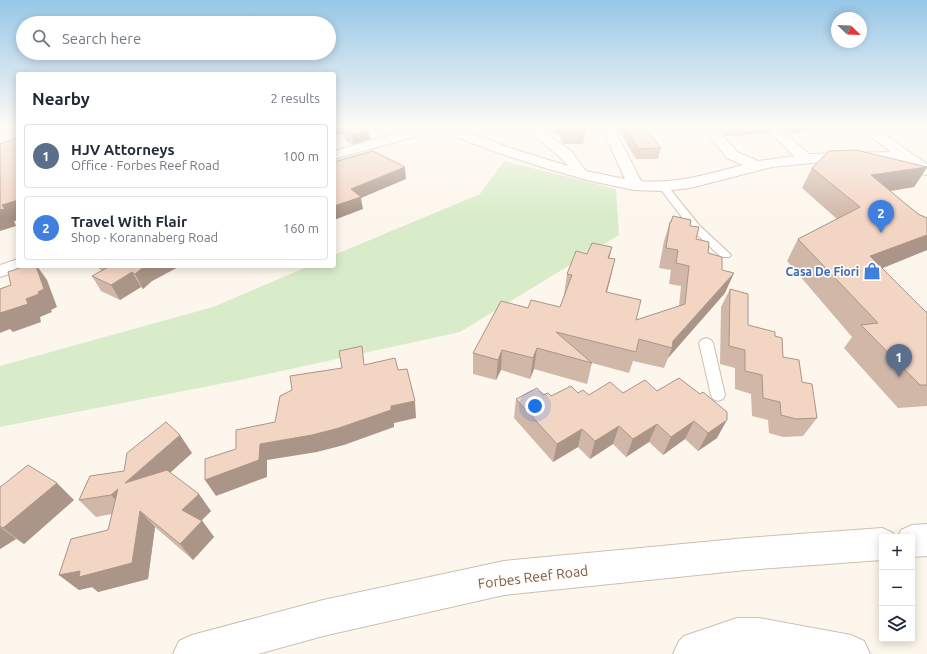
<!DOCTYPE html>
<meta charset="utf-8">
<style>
:root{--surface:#fff;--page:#f6f6f7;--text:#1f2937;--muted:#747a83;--line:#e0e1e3;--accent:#e76f51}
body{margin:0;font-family:Ubuntu,sans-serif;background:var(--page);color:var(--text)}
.controls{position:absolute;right:12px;bottom:12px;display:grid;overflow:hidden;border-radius:4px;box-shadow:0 2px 10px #0003}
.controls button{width:36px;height:36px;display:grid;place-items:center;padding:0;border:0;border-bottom:1px solid var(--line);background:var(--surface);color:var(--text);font:20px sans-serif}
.compass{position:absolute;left:831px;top:12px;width:36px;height:36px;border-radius:50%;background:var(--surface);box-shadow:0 2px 10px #0003;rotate:113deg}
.you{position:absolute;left:535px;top:406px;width:14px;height:14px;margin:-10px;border:3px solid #fff;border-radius:50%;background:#1a73e8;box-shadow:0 0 0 6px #1a73e833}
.badge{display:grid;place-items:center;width:26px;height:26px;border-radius:50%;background:var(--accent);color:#fff;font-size:13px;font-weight:700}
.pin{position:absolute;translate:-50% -33px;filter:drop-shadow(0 1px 2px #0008)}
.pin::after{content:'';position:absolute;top:21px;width:14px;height:12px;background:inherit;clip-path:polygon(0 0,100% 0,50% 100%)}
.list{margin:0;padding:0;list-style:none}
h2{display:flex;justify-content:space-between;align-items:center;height:52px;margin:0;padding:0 16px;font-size:17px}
h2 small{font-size:13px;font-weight:400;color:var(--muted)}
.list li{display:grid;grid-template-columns:26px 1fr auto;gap:12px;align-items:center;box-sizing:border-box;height:64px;margin:0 8px 8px;padding:0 8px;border:1px solid var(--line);border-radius:4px}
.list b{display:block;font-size:15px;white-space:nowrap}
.list p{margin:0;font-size:13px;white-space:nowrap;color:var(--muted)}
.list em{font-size:13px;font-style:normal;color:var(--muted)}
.icon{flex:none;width:22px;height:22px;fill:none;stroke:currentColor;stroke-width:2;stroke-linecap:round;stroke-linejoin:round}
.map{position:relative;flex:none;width:927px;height:654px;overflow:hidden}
.search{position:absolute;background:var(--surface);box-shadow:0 2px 10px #0003;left:16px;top:16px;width:320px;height:44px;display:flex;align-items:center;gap:10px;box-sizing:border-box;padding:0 14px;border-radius:22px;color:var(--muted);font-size:15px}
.panel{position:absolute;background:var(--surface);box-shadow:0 2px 10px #0003;left:16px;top:72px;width:320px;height:196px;border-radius:4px}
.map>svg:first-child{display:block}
</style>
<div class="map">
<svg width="927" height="654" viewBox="0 0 927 654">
<rect width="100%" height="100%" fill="#fdf6ec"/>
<path fill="#d8ecc9" d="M504,161L616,189L619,235L460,332L240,380L0,427V366L213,307L309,266H334V255L480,194Z"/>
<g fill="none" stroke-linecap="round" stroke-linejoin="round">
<g stroke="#d1beb0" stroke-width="2">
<path id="lane" d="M663,183L666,184L699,225L729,253L731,255L729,257H721L691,229L658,186Z
M706,338L711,340L713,343L725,395L723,399L718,401L713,399L711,395L699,343L701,340Z"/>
</g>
<g stroke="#d1beb0" stroke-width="2">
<path id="street" d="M422,126H453L513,149L568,166C557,150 537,145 531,126H543L549,136L571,151L586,171L625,179L601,126H613L641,181C677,184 708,174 743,165L727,158L701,126H714L737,152L758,161L794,156L763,126H777L809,154L891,152L857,126H872L927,164V175L922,174L902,160L821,162L772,167L690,188L662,191L634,190L591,181L545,168L490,150L439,130L334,159V151Z
M18,259V266H27L25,269L0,277V265Z
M927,524V556L912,557V537H898L901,530L912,525Z
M882,528L893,533L895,537H882V560L746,570L504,595L323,636L258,654H173L179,641L192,635L323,600L504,561L746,538Z
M737,618H759L851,635L864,641L870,654H673L679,641L684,636Z"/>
</g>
<use href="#lane" fill="#fff" fill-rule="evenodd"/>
<use href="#street" fill="#fff" fill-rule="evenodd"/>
</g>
<path fill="#d1b7a8" d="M334,126H367L370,139L354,144L347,143L343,134L337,135Z
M552,126H584L586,130L583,144H563L559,133H554Z
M616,126H645L661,148L658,159H636Z
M716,126H772L769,134L725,136Z
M779,126H810L808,132L787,133Z
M927,167V168L914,187L890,191L918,214L927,218V250L882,268L926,312H927V406L898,408L844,348L852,337L787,261L798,239L837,219L802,188L812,168Z
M673,216L690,226L696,239L722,270L725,293L668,358L664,368L633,361L629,373L592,363L587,384L534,369L530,379L501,370L496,380L473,374V353L528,308L560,307L564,295L567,274L609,258L615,259L607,292L636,320L679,306L681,286L669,284L671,270L659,268L664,241L670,222H671Z
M98,266H180L152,281L143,289L141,287L120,300L101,291L92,276L102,270L99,269Z
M730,289L748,325L775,336L783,357L802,382L817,418L803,436L783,437L769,433L768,420L752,416L751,394L735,389V368L720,364L721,307Z
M657,391L717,438L698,451L685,439L663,455L649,442L626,457L613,444L590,459L578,447L553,462L514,418L516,399L543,395L551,396L578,393L589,395Z
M192,453L170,472L211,511L202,520L214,537L193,560L155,527L148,579L98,592L92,587L79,590L59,575L108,530L112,514L96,517L79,500Z
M0,487L74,500L24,544L16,539L0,549Z"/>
<path fill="#aa9588" d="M336,126H342L343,134L337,135Z
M368,129L370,139L354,144L352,134Z
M405,167L406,179L361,198L363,209L334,220V206L351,189Z
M927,167L914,187L859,196L871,175Z
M18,200V220L14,221L16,226L0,231V210L2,205Z
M927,235V250L856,279L870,256Z
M612,247L607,267L608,258Z
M615,259L610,280L601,312L606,292Z
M36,266H37L47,280L57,307L51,310L52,312L40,317L41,322L13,332L10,329L0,333V313L26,299Z
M145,266H180L152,281L143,289L135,274Z
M132,272L141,287L120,300L111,285Z
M734,273L725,293L668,358L672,348L673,341Z
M537,348L534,369L530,379L533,358Z
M502,350L501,370L496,380L498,360Z
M415,401L416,418L394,423V427L344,445L317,452L267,460V477L216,496L205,480L260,444L391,406Z
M727,420L717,438L698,451L708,433Z
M694,421L685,439L663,455L671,437Z
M657,424L649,442L626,457L633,439Z
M619,426L613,444L590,459L595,441Z
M582,429L578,447L553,462L557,444Z
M180,435L192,453L140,500L125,483Z
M57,483L74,500L24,544L3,528Z
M118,489L127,512L111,495Z
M199,494L211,511L195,527L182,510Z
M140,511L155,527L148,579L98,592L92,587L79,590L59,575Z
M202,521L214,537L193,560L180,544Z
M0,527L16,539L0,549Z"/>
<path fill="#f3d5c3" stroke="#aa9588" d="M342,126H367L368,129L352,134L345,132Z
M564,126H584L586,130L565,129Z
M624,126H645L661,148L638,149Z
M18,137V200L2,205L5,209L0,210V144Z
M856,150L927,167L871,175L918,214L927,218V235L870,256L926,312H927V385H920L861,325L878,323L798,239L860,207L812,168L829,151Z
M373,151L405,167L351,189L361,197L334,206V162Z
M673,216L691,220L690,226L699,227L696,239L709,242L708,253L722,257V270L734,273L673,341L672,348L639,339L636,352L556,332L592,363L537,348L533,358L502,350L498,360L473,353L501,301L528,308L531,300L560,307L572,275L567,274L576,251L587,254L592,243L612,247L608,258L615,259L606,292L641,300L636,320L685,304L689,266L676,263L678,250L666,248L670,222H671Z
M25,266H36L44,289L38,292L39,294L26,299L28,304L0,313V289L11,285L8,272Z
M110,266H145L135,274L132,272L111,285L92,276Z
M730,289L748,294V325L775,332V336L782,338L783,357L799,360L802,382L812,384L817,418L796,419L781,415L780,402L763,398L762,375L745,371V350L729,346Z
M362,346L364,365L395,358L398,370L407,369L415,401L391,406V410L339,428L312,435L260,444L259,460L205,480V459L236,449V430L275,422L280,396L292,390L290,376L342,368L339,351Z
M679,378L700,394L703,392L727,412V420L708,433L694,421L671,437L657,424L633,439L619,426L595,441L582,429L557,444L516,399L537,388L543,395L548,393L551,396L571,386L578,393L583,390L589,395L610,382L623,393L645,380L657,391Z
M166,422L180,435L125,483L167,470L199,494L182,510L202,521L180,544L140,511L132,563L79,577L80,571L59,575L71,539L108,530L118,489L111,495L79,500L90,476L124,471L127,453Z
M28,465L57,483L3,528L0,526V487L3,485Z"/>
<linearGradient id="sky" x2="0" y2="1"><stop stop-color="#97c7e8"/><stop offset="0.58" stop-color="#fefbf6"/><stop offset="1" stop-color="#fefbf6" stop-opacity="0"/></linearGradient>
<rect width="927" height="218" fill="url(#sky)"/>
<defs>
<g id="shop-bare" transform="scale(1.38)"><path d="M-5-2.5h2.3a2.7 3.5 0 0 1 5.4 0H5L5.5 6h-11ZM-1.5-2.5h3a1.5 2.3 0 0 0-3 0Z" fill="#3f7fe0" stroke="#fffaf3" stroke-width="2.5" paint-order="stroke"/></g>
</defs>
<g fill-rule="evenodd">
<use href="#shop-bare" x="872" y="271"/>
</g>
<g text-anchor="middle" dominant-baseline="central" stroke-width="3.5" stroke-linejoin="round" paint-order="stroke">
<g font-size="12" font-weight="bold" fill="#366cbe" stroke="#fffaf3" text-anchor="end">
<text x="859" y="271">Casa De Fiori</text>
</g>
<g font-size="14" fill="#7a5c4d" stroke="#fffaf3">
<text transform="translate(533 577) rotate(-7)">Forbes Reef Road</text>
</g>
</g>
</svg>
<div class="controls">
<button>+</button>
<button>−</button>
<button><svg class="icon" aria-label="layers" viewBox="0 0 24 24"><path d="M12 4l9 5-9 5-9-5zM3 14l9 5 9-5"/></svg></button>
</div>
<svg class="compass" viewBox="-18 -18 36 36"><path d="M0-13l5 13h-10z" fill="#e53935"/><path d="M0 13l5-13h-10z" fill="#747a83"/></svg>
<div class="you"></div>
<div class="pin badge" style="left:899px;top:377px;background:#5c6f8a">1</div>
<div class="pin badge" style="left:881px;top:233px;background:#3f7fe0">2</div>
<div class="search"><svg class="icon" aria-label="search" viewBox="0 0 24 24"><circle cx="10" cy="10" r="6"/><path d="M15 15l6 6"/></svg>Search here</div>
<section class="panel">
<h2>Nearby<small>2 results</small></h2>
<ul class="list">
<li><span class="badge" style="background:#5c6f8a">1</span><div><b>HJV Attorneys</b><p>Office · Forbes Reef Road</p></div><em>100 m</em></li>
<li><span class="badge" style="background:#3f7fe0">2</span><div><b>Travel With Flair</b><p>Shop · Korannaberg Road</p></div><em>160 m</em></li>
</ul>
</section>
</div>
